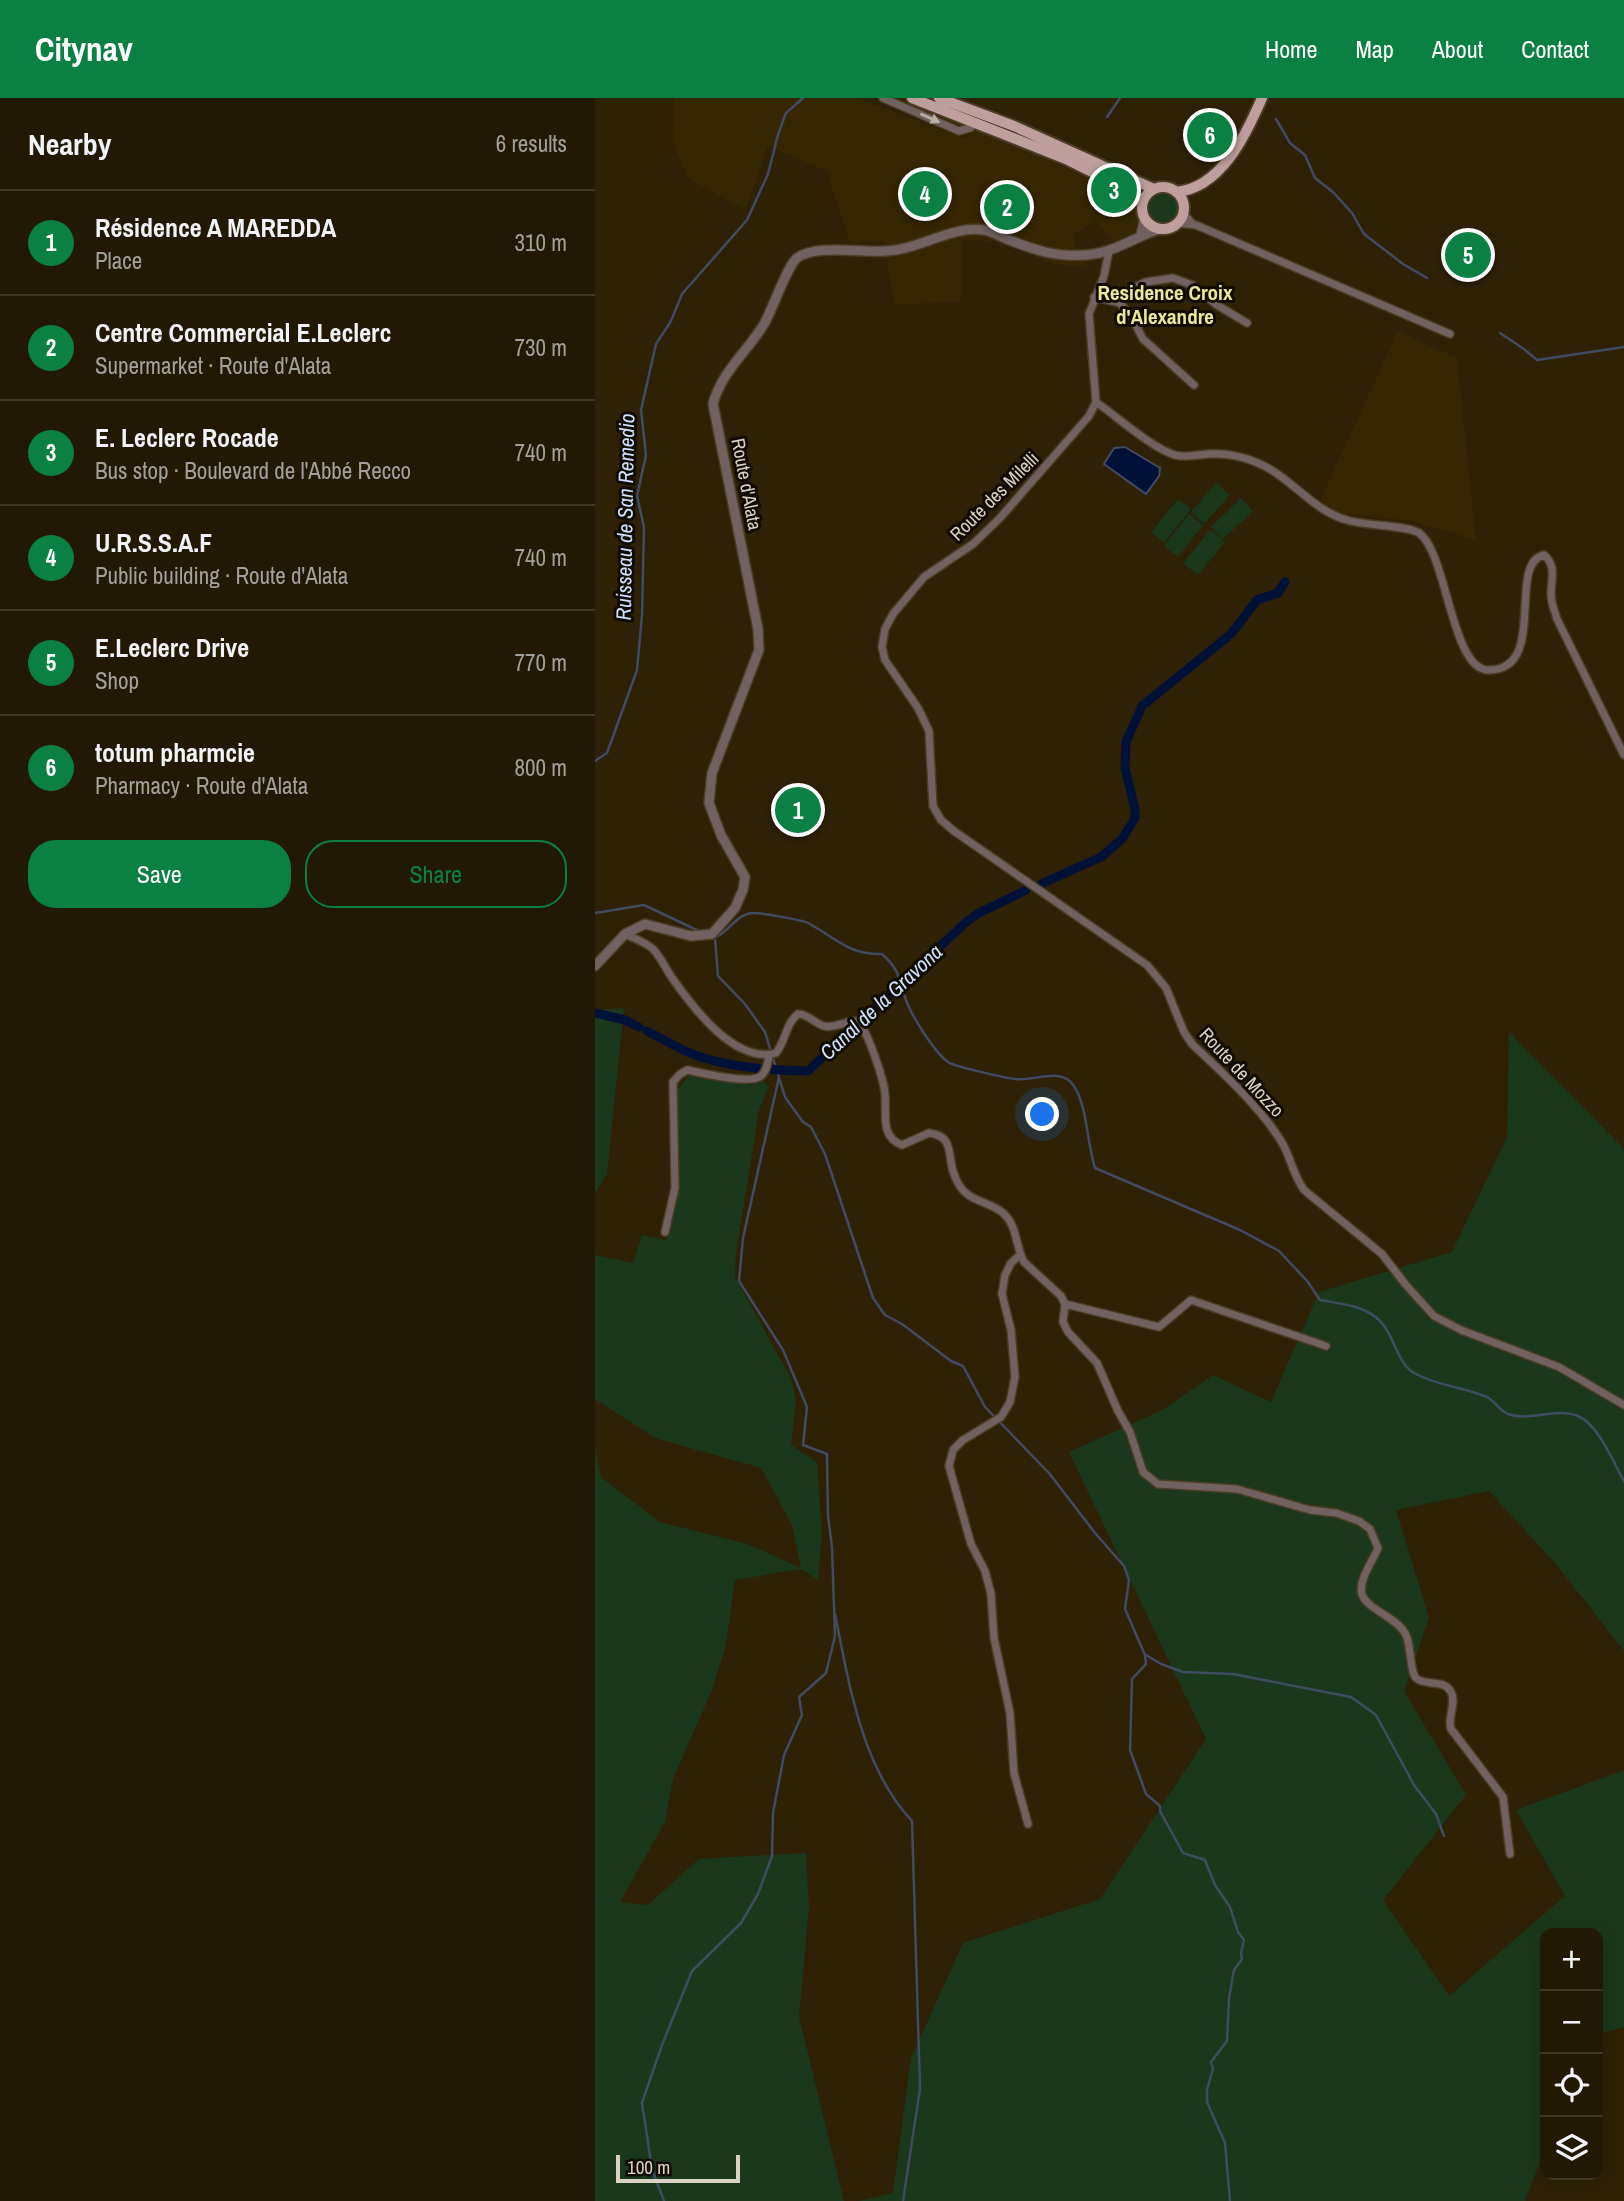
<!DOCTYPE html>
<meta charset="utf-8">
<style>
:root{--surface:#221904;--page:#2e2613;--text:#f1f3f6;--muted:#a2a09a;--line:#3f3826;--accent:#0b8043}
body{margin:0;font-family:"Archivo Narrow",sans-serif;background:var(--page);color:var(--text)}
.controls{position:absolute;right:21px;bottom:21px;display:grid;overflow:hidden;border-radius:14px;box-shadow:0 4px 18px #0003}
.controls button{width:63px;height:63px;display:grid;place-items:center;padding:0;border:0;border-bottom:2px solid var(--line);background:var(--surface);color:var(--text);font:35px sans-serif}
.scale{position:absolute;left:21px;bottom:18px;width:124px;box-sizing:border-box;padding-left:7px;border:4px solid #dad2c2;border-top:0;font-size:19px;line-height:24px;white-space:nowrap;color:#dad2c2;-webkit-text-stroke:5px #110c03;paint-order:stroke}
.you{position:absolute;left:448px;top:1017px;width:24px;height:24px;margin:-18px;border:5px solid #fff;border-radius:50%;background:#1a73e8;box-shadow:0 0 0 10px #1a73e833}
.badge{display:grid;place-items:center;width:46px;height:46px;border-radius:50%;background:var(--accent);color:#fff;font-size:23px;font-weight:700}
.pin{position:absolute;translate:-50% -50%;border:4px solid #fff;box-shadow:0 2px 7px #0006}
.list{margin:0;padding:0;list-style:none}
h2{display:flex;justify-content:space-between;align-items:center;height:91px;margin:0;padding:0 28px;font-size:30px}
h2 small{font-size:23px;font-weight:400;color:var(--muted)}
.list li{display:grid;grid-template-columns:46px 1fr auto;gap:21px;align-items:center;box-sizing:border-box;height:105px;padding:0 28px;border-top:2px solid var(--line)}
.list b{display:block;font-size:26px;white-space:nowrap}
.list p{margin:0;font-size:23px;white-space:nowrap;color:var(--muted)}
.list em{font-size:23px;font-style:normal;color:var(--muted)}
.actions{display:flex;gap:14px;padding:21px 28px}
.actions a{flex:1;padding:16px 0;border:2px solid var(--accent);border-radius:28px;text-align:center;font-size:24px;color:var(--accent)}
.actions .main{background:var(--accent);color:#fff}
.icon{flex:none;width:38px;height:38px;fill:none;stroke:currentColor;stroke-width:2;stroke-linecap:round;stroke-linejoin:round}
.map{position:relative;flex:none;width:1029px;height:2103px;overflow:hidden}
header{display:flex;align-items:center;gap:42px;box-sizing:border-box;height:98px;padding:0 35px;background:var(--accent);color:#fff}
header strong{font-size:33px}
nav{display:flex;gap:38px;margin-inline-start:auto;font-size:24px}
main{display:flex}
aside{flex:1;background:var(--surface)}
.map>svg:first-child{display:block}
</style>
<header>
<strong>Citynav</strong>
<nav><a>Home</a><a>Map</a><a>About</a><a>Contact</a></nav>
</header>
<main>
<aside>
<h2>Nearby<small>6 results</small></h2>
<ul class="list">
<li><span class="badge">1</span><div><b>Résidence A MAREDDA</b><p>Place</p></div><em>310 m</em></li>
<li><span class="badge">2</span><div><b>Centre Commercial E.Leclerc</b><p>Supermarket · Route d'Alata</p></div><em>730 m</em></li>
<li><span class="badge">3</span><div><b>E. Leclerc Rocade</b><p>Bus stop · Boulevard de l'Abbé Recco</p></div><em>740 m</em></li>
<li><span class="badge">4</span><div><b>U.R.S.S.A.F</b><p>Public building · Route d'Alata</p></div><em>740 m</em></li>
<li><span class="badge">5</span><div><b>E.Leclerc Drive</b><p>Shop</p></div><em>770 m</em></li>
<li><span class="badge">6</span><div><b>totum pharmcie</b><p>Pharmacy · Route d'Alata</p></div><em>800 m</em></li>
</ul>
<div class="actions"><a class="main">Save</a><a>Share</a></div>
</aside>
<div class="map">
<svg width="1029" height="2103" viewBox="0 0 1029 2103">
<rect width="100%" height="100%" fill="#2e2106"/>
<path fill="#362602" d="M79,0H261L371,41L377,30L390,32L533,98L542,105L545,119L537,137L531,143L520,146L502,123L477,136L482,152L492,169L458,166L408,144L367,142L366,203L299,207L289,143L255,144L231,72L172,48L151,113L93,80L78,45Z
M803,233L862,260L881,442L816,423L744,415L725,402Z"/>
<path fill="#1b381c" d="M553 110a15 15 0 1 1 30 0a15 15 0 1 1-30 0Z
M621,385L635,397L609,426L596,414Z
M646,400L658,413L627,442L630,444L603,477L588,465L615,432L627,441L616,429Z
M583,401L596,411L569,445L556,434Z
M594,416L608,427L583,459L569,448Z
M29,910L12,1076L0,1095V912Z
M914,934L1029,1051V1553L961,1466L894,1393L801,1412L834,1520L809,1593L871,1697L788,1802L854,1898L970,1798L921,1712L1029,1672V1929L1003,1936V1835H950V2050L930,2103H264L298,2095L316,1960L368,1845L505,1801L611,1641L474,1354L569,1311L618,1277L676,1304L724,1194L857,1154L912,1039Z
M94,977L156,987L169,983L174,989L164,1012L141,1155L140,1179L196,1280L201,1302L196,1347L222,1364L227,1434L223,1482L206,1471L140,1482L131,1547L117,1592L78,1681L70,1724L25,1804L53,1807L104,1761L211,1755L214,1809L204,1919L249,2103H0V1352L6,1379L65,1424L152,1446L206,1470L197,1427L166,1370L60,1340L0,1301V1157L38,1165L47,1137L71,1142L81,1109L83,991Z"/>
<path fill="#001138" stroke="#414b61" stroke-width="2" d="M530,349L565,370L564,378L551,396L509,366L519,350Z"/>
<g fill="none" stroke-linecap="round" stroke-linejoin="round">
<path stroke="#414b61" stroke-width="2.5" d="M512,19L525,0
M681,21L695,45L710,57L720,80L739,95L757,115L769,136L808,166L832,180
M905,235L929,251L942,262L1029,249
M0,663L12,655L42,572L47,517L49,429L42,398L51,357L46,312L61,246L76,223L87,196L152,122L173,76L183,37L191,15L208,0
M0,815L49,807L106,834
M119,840C134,835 141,815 159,815C167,815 207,822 213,825C241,840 253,857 287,856C306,873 303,880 311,902C316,917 340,955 353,964C358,968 410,980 420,981C438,984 467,968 479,988C492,1007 492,1046 500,1070L645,1132L684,1153L713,1184L725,1202C746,1206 769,1207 785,1223C800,1237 801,1266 821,1276C843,1288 869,1289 892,1299C900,1303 905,1313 913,1316C934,1324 961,1309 983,1318C1004,1327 1018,1364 1029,1383
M120,840L123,878L150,906L170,934L190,999L208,1024L216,1029L230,1056L278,1200L290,1217L307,1226L356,1263L368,1268L390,1309L454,1375L500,1435L529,1468L534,1482L530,1511L550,1557L551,1566L537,1581L535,1652L551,1696L565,1708V1713L588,1755L610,1762L620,1787L635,1809L643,1834L649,1842L646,1855L647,1861L639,1872L634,1900L632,1943L616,1964L618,1971L612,1992V2004L630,2045L635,2103
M240,1516C254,1586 267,1670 317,1723L325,1991L308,2103
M551,1557L566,1566L588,1574L638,1576L756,1599L781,1617L819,1687L841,1716L849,1738
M69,2103L57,2071L47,2005L67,1947L97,1873L146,1825L163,1796L177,1758L178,1715L189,1657L207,1617L204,1599L231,1575L240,1538L237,1449L233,1418L232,1356L208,1347L212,1309L188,1252L144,1183L148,1140L184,979"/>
<path stroke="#001138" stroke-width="9" d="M446,786L506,759L527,741L540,720V711L530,670L531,644L547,608L636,536L662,502L683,495L690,484
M0,915L30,922L44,929
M52,933C68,941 84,951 100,957C136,970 175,972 213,973L370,825L382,816L431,792"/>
<g stroke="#4a3d24" stroke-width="10">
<path id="minor" d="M288,0L364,33L375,30L381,25
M588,115L597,125
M582,125L601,127L855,236
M514,153L509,178L494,216L501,304L494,318L405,420L378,446L329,479L298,516L290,531L287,549L290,562L323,610L334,633L338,708L346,722L359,733L552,867L571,890L589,934L597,946C626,973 666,1010 686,1043C696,1059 697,1075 709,1092L787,1156L811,1187L839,1218L866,1232L964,1269L1029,1307
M499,199L525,205L537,220L548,241L599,287
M525,205L533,192L551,184L578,180L597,187L622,207L652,225
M501,304C521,318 558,351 580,357C591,360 601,357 612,356C629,355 647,358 663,365C696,379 718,413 752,422C770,428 812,427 824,435C852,454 856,571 893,572C954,573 911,465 949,457C962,468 956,481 956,497C956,505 960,513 962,521L1029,657
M30,836C40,841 51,844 59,852C67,861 72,874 80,884C100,912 141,966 181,955C192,940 190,927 203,916C213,916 219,925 229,928C240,931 251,922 263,923C273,934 286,975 289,989C294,1010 282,1038 307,1047L334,1035C360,1038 352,1058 359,1076C369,1106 390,1100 408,1115C423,1128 420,1148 429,1164L466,1198L470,1206L468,1224L473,1234L502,1265L523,1313L535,1334L548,1374L563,1386L642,1391L715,1412L741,1415L764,1423L775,1431L783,1450C778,1463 763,1482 767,1496C771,1511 800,1518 810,1535C817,1546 814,1575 822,1581C832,1588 850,1581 856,1594C862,1605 852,1619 856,1631L908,1699L915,1756
M70,1134L80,1090L78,984L84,977L92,972C107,975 155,987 166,978C172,973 173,964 174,957
M425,1157L416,1165L410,1177L407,1196L416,1232L420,1279L415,1304L406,1319L368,1342L358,1352L354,1368L376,1446L390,1473L396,1496L399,1540L415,1615L419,1675L433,1726
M470,1206L564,1229L596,1202L731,1248"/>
</g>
<g stroke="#4a3d24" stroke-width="12">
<path id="tertiary" d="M546,136L550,120
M0,868L30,836L50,826L96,838L117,836L140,810L148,792L150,779L126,737L114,705L117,675L164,552L163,531L118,306C126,274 153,253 169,226C178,211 192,168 202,160C221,146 268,155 291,153C323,152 358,127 389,132C397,133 406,139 414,142C443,153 460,159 491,157C519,155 539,139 565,131"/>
</g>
<g stroke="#4a3d24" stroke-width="14">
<path id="primary" d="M317,0L471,61L539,95L548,104
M344,0L419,28L559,91
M547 110a21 21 0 1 1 42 0a21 21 0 1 1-42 0Z
M581,94C626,90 651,37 667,0"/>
</g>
<use href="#minor" stroke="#716160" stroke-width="7"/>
<use href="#tertiary" stroke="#716160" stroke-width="9"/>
<use href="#primary" stroke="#bf9f9d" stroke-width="10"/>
</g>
<defs><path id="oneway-solid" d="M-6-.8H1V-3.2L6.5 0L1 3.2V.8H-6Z" transform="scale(1.75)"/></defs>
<use fill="#bab0a5" href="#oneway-solid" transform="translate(335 20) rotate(24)"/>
<g text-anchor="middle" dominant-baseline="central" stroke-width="6" stroke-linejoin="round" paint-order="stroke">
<g font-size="19" fill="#dad2c2" stroke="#110c03">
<text transform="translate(152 386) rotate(79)">Route d'Alata</text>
<text transform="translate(399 398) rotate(-45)">Route des Milelli</text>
<text transform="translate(647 974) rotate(47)">Route de Mozzo</text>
</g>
<g font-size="21" font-weight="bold" fill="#ece898" stroke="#110c03">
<text x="570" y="194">Residence Croix<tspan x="570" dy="24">d'Alexandre</tspan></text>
</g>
<g font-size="21" font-style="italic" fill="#cfe1ff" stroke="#110c03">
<text transform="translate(30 419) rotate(-89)">Ruisseau de San Remedio</text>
<text transform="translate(286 904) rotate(-43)">Canal de la Gravona</text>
</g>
</g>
</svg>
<div class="controls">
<button>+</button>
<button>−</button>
<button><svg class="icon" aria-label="locate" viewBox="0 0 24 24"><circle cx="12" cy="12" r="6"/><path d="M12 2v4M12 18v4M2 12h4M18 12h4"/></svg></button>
<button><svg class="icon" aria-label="layers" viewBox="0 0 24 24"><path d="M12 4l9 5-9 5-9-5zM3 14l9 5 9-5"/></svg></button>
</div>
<div class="scale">100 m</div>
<div class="you"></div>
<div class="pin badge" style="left:203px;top:712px">1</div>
<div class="pin badge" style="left:412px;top:109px">2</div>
<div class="pin badge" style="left:519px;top:92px">3</div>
<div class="pin badge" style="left:330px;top:96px">4</div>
<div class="pin badge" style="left:873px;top:157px">5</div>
<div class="pin badge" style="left:615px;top:37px">6</div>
</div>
</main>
